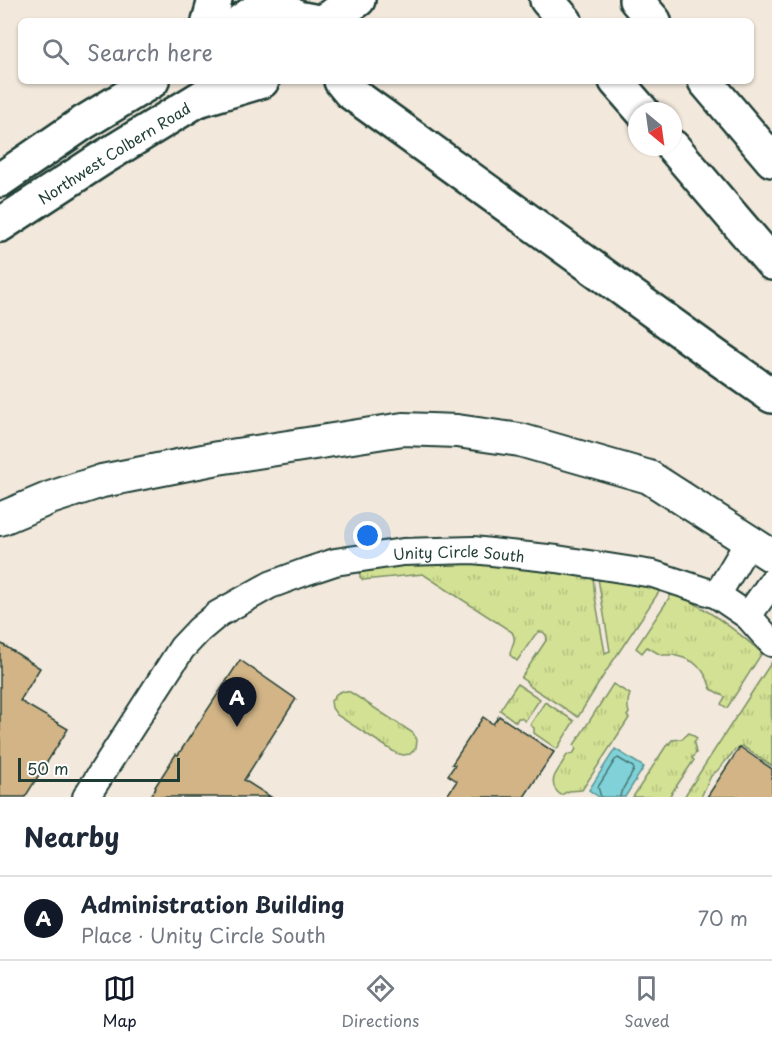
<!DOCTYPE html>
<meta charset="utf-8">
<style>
:root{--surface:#fff;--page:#f6f6f7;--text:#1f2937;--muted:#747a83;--line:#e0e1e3;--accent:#111827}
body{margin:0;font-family:"Playpen Sans",sans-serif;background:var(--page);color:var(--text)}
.compass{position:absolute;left:628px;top:102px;width:54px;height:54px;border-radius:50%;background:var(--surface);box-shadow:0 2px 4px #0004;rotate:151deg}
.scale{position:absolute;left:18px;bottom:15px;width:162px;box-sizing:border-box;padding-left:6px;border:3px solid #1f3d34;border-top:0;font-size:16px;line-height:21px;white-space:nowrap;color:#1f3d34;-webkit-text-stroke:4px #fff;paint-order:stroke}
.you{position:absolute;left:368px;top:536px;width:21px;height:21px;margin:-15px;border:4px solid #fff;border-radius:50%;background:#1a73e8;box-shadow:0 0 0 9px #1a73e833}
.badge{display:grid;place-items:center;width:39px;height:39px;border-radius:50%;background:var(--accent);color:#fff;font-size:20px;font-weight:700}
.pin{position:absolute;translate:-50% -50px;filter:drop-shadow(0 2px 3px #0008)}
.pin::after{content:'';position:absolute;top:32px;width:21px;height:18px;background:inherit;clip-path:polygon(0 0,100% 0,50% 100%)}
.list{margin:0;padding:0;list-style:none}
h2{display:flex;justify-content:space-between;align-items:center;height:78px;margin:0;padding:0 24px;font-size:26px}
h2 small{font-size:20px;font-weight:400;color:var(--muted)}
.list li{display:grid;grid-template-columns:39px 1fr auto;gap:18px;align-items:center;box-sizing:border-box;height:84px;padding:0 24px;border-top:2px solid var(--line)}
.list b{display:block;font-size:22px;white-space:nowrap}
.list p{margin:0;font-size:20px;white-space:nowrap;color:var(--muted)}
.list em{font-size:20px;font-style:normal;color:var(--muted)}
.icon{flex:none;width:33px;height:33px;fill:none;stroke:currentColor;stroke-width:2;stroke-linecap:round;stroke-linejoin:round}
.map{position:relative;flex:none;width:772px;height:797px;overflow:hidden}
.search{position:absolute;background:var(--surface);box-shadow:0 2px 4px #0004;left:18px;right:18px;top:18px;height:66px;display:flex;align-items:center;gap:15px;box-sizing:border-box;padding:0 21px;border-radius:9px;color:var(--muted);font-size:22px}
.sheet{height:162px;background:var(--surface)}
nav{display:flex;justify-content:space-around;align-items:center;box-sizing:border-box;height:84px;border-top:2px solid var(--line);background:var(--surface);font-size:16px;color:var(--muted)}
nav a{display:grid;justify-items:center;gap:3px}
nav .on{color:var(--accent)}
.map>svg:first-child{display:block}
</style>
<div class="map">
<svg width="772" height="797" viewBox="0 0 772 797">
<defs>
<pattern id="grass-tufts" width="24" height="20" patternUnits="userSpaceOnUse" patternTransform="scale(1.5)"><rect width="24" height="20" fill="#d3e194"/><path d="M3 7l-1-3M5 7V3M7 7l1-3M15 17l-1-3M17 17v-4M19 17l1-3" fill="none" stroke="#b5c280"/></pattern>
</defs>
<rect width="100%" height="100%" fill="#f2e8db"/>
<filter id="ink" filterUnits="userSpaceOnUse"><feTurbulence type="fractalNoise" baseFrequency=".0167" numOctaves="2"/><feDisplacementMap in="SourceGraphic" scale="12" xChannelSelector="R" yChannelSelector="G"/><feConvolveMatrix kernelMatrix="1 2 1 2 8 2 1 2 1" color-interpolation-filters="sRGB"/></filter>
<g filter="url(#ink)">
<path fill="url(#grass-tufts)" stroke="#798f64" stroke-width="1.5" d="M464,562L593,577L595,597L605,653L610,651L598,578L644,584L661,589L605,673L578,717L528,685L527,682L521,678L547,639L546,635L543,632H539L535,635L517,661L510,655C510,646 518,642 512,632L423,574L363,580L360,577V573C378,560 440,562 464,562Z
M673,592C706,608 735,629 762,653L727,708L721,704L725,697L711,689L707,678L702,670L693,662L684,658L673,655H661L647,647L642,653L636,648Z
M771,663L772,766L742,746L735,750L718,770L711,776L701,797H684Z
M517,684L540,699L525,721L521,718H518L516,722L500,710Z
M613,684L630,694C627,701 627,706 629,713L627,716L629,718L582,790L569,791L561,795C554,790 551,784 555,775L567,755L573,754L576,749L574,745Z
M342,691L350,692L413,733L417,740L416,748L410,754L403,755L396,753L337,715L332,708L331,701L336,694Z
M545,702L574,721L557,749L534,733V728L530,725Z
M689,733L697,738L694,743L696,753L692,758L694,760L669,797H633L668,743L669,744L672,740L682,739Z"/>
<path fill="#80d2d8" stroke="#599696" stroke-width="1.5" d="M615,749L644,767L625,797H599L589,790Z"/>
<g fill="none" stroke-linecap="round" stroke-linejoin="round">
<path stroke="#467976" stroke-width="1.5" d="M601,797L598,787L615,760L618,758L633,767L634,770L621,792L620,797"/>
</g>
<path fill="#d2b486" stroke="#1f3d34" stroke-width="1.5" d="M0,643L40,668L20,701L68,729L25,797H0Z
M240,660L296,699L244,780L271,797H150L156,788L155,787L176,754L178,755Z
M499,716L554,752L524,797H446L457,781L448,775L455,765L452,764L483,717L493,724Z
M740,747L772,769V797H707Z"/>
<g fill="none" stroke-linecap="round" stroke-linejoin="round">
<g stroke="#1f3d34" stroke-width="30">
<g id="minor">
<path d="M717,595L749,541"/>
<path d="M748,616L772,582"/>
<path id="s1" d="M86,797L182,648L199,630L218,614L270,585L305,572L335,562L403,552L473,550L557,559L653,574L717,595L748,616L772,643"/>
</g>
</g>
<g stroke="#1f3d34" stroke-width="36">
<path id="tertiary" d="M0,519L50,498L102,481L218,458L403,429L457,431L520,440L649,477L772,556"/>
</g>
<g stroke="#1f3d34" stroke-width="38">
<g id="secondary">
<path d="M241,21L270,1"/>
<path d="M0,180L83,123L152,81"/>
<path id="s2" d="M0,225L101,159L222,85"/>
</g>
</g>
<g stroke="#1f3d34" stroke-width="38">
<path id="primary" d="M323,21L358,0"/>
</g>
<g stroke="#1f3d34" stroke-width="38">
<path id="motorway" d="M269,0L297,18L313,21
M547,0L565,21
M636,0L654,21
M209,21L215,0
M341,81L350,92L718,358L772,396
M616,81L642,111
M705,81L772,160
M198,100L262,81
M673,147L772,263"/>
</g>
<use href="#minor" stroke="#fff" stroke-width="26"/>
<use href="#tertiary" stroke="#fff" stroke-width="32"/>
<use href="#secondary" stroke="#fff" stroke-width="33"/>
<use href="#primary" stroke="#fff" stroke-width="33"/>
<use href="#motorway" stroke="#fff" stroke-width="33"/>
</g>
</g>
<g text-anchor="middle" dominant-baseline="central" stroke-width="6" stroke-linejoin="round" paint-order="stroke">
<g font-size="15" fill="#1f3d34" stroke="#fff">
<text stroke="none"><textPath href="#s2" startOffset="135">Northwest Colbern Road</textPath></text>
<text stroke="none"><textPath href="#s1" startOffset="480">Unity Circle South</textPath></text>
</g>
</g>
</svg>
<svg class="compass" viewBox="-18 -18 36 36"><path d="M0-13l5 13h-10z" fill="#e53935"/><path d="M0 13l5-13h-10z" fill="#747a83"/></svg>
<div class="scale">50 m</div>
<div class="you"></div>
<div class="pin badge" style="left:237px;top:727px">A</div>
<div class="search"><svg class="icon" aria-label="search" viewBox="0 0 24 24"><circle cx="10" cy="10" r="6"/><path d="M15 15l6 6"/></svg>Search here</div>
</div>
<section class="sheet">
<h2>Nearby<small></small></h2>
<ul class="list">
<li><span class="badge">A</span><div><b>Administration Building</b><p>Place · Unity Circle South</p></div><em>70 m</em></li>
</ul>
</section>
<nav>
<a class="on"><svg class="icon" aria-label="map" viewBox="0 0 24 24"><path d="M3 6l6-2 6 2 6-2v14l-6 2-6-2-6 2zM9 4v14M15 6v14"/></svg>Map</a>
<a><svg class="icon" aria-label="directions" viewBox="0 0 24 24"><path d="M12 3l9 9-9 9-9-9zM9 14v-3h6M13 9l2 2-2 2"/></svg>Directions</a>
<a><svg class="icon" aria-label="saved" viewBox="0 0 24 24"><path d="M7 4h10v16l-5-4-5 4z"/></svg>Saved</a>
</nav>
